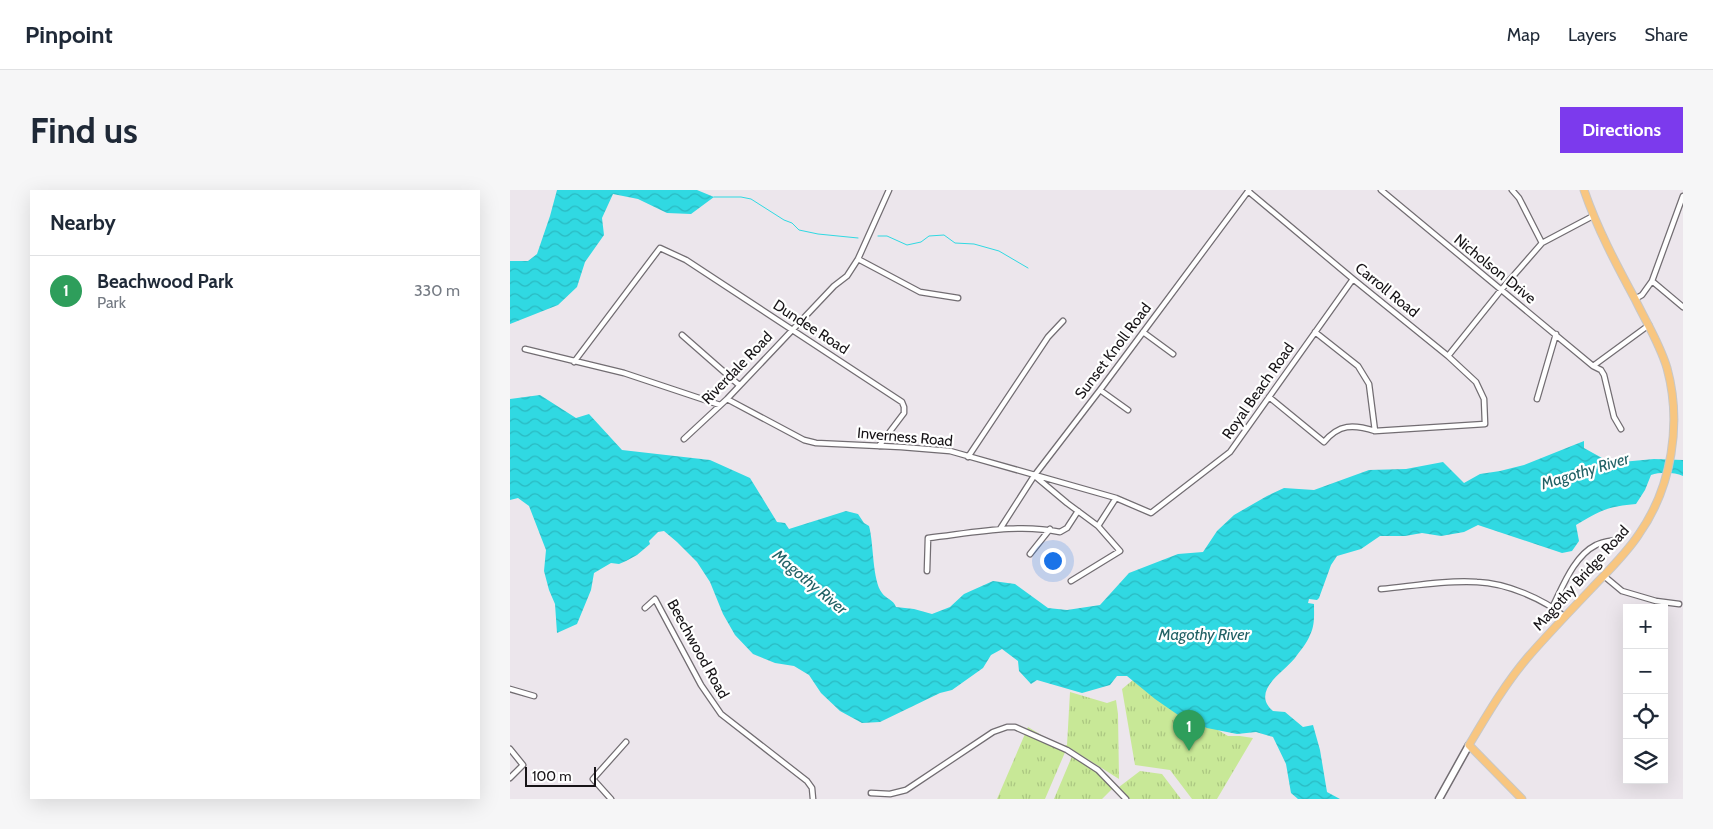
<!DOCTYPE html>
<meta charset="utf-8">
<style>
:root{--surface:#fff;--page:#f6f6f7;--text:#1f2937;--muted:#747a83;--line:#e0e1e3;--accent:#7c3aed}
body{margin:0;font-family:Cabin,sans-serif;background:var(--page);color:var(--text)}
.controls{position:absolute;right:15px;bottom:15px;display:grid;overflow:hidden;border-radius:0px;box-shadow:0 5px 20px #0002}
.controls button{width:45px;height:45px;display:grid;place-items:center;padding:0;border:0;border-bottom:1px solid var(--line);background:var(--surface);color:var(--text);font:25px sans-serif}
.scale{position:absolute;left:15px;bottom:12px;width:71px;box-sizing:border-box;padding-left:5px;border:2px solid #171417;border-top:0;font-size:14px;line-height:18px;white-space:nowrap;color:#171417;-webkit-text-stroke:4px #fff;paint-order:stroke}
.you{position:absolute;left:542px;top:370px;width:18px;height:18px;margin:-12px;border:4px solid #fff;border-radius:50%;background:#1a73e8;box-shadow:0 0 0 8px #1a73e833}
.badge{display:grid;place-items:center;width:32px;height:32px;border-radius:50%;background:var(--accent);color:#fff;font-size:16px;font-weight:700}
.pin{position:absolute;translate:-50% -41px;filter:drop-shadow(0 1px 2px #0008)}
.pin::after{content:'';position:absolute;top:26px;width:18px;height:15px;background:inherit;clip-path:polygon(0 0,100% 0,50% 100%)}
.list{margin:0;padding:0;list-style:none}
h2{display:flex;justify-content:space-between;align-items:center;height:65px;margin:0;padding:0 20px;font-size:21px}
h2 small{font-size:16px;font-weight:400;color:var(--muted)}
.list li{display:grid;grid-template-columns:32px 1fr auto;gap:15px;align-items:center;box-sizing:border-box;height:70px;padding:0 20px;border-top:1px solid var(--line)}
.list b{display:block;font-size:19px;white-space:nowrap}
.list p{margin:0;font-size:16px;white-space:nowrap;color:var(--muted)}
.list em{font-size:16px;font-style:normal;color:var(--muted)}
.icon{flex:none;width:28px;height:28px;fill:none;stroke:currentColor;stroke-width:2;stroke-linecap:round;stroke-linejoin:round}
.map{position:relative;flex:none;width:1173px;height:609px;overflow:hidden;border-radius:0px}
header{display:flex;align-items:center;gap:30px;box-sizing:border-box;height:70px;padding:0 25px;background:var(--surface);border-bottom:1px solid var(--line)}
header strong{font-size:24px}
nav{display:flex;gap:28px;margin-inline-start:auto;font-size:18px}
.intro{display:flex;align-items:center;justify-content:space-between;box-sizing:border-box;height:120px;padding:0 30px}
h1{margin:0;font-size:35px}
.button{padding:12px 22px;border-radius:0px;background:var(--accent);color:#fff;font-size:18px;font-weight:700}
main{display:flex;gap:30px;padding:0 30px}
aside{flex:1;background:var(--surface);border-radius:0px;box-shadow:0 5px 20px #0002}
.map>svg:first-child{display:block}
</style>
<header>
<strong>Pinpoint</strong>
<nav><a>Map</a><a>Layers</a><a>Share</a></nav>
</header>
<div class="intro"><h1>Find us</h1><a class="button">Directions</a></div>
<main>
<aside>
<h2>Nearby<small></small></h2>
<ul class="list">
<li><span class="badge" style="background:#2e9e5b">1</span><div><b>Beachwood Park</b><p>Park</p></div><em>330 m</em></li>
</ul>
</aside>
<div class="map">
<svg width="1173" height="609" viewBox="0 0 1173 609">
<defs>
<pattern id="park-tufts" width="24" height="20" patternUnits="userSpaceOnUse" patternTransform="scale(1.25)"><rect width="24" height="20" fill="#c8e897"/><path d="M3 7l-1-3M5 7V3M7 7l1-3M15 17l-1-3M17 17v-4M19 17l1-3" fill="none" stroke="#abc681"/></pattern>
<pattern id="water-waves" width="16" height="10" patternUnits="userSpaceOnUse" patternTransform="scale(1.25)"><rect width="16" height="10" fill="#30d9e2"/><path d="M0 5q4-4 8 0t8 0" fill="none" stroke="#2ab9c1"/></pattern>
</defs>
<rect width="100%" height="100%" fill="#ece6ec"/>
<path fill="url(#park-tufts)" d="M623,490L718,546H730L743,548L707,609H682L660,580L625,575L612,499Z
M560,502L597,513L606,510L608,524L609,589L555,555H557Z
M518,537L556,560L535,609H487Z
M563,564L599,587L606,595L592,609H544Z
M630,581L652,584L671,609H620L609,597Z"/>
<path fill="url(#water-waves)" d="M47,0H187L204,7L181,24L157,23L128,9L103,4L92,28L94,45L75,72L67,97L48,115L0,134V71H18L27,64L40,26Z
M30,205L66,228L79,224L112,260L200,270L240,288L267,332L275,333L279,339L336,321L348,324L354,333L359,336C364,354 362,390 372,403C376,409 383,409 386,417L404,419L422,424L440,417L454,404L483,391L505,394L538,418L557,420L590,415L619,383L668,364L693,362L707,341L724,325L757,306L774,298L804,300L859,280L896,279L933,272L954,293L970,284L990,281L1014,275L1074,251V258L1101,273L1144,269L1173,270V286C1164,282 1150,282 1141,285L1135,300L1126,314C1099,316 1089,321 1066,335L1069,351L1062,361L1052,363L968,335L954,342L931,346L912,343L895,346H870L851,359L827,366L821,375L809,408L807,410L799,409L798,413L804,414C804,425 805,435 800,445C797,453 790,461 785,468C774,482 740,501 763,521L775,522L793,537L803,535L810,560L817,602L830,609H788L781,603L776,574L763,547L746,542L727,544L697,538L671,527L645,509L617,486H607L600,495L572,503L527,490L521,494L509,481L508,471L492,459L481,465L473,478L442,500L430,503L370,532L352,533L330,521L311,503L299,485L284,476L265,473L243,464L225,445L213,424L200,392L187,372L167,352L154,341L148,342L139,351L140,354L127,365L116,371L109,374L101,373L84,383L81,400L67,434L47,443L45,414L39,400L34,381L36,360L19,316L8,308L0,310V209Z"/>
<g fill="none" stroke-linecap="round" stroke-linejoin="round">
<path stroke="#30d9e2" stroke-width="1" d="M204,7H231L241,9L274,30L282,33L289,40L308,44L348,48
M368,46H377L397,55L411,52L419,46L434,45L445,53L464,54L489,61L518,78"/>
<g stroke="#726d72" stroke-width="7">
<path id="minor" d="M871,0L1083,176
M1002,0L1009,8L1032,53
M738,1L843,89L938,166L966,192L974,209L975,234L865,241C843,234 829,234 814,252L759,207
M348,69L410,102L448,108
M1142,91L1173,117
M1125,109L1132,105L1142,91L1173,6
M633,142L663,164
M805,142L848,176L859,194L865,241
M172,145L229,195
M15,159L114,183L210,215
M938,166L991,100L1032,53L1083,26
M64,172L150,58L176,70L392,212L394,217V223L369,256
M590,200L618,220
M217,209L294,250L306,253L391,257L440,261L606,308
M1027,209L1046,144
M1111,239L1104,227L1094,185L1091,180L1083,176L1139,135
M174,249L217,209L324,96L337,86L348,69L379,0
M458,267L538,147L553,131
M526,287L557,313L588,336L610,361L561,391
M588,336L606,308L641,323L720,262L843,89
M490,339L524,286L590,200L739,0
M520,364L540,339
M417,381L418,348C462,343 508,333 550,342L557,338L568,321
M1094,386L1112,401L1146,411L1169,414
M871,399C903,396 936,390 967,392C996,393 1034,409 1055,427
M1043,416C1053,396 1064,366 1086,355C1091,352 1099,351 1105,350
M135,418L145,409L191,495L211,524L297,591L302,598L303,609
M0,499L24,506
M0,559L13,575L0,588
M361,603L380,604L396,600L483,542L497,537H505L557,560L588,580L616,609
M101,609L83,589L116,552"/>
</g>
<g stroke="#726d72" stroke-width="9">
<path id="secondary" d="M929,609L959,555"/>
</g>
<g stroke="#c7c7c7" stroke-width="9">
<path id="primary" d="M1012,609L959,555C977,525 995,494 1018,467C1038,444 1060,421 1082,398C1098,381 1116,364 1129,344C1162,297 1172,233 1157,178C1150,154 1136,132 1125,109C1106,74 1087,38 1074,0"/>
</g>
<use href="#minor" stroke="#fff" stroke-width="4.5"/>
<use href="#secondary" stroke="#fff" stroke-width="6"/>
<use href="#primary" stroke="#f8c680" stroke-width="7"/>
</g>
<g text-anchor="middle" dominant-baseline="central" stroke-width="4.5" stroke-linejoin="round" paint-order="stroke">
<g font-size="15" fill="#171417" stroke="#fff">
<text transform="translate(985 79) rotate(39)">Nicholson Drive</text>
<text transform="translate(877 100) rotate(39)">Carroll Road</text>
<text transform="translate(301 137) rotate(33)">Dundee Road</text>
<text transform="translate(603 161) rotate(-53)">Sunset Knoll Road</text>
<text transform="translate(227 178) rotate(-46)">Riverdale Road</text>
<text transform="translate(748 201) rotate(-55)">Royal Beach Road</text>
<text transform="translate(395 247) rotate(5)">Inverness Road</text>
<text transform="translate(1071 388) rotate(-48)">Magothy Bridge Road</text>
<text transform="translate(188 459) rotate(61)">Beechwood Road</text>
</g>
<g font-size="16" font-style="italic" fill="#216165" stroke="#fff">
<text transform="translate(1075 281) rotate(-17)">Magothy River</text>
<text transform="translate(300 392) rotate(40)">Magothy River</text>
<text x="694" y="444">Magothy River</text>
</g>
</g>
</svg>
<div class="controls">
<button>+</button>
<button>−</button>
<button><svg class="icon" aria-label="locate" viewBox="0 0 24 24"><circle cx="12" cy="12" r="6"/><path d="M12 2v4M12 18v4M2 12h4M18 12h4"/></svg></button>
<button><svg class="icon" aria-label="layers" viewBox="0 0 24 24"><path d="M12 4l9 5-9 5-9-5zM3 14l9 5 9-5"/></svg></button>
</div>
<div class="scale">100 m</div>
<div class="you"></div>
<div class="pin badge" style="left:679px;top:561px;background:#2e9e5b">1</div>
</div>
</main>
